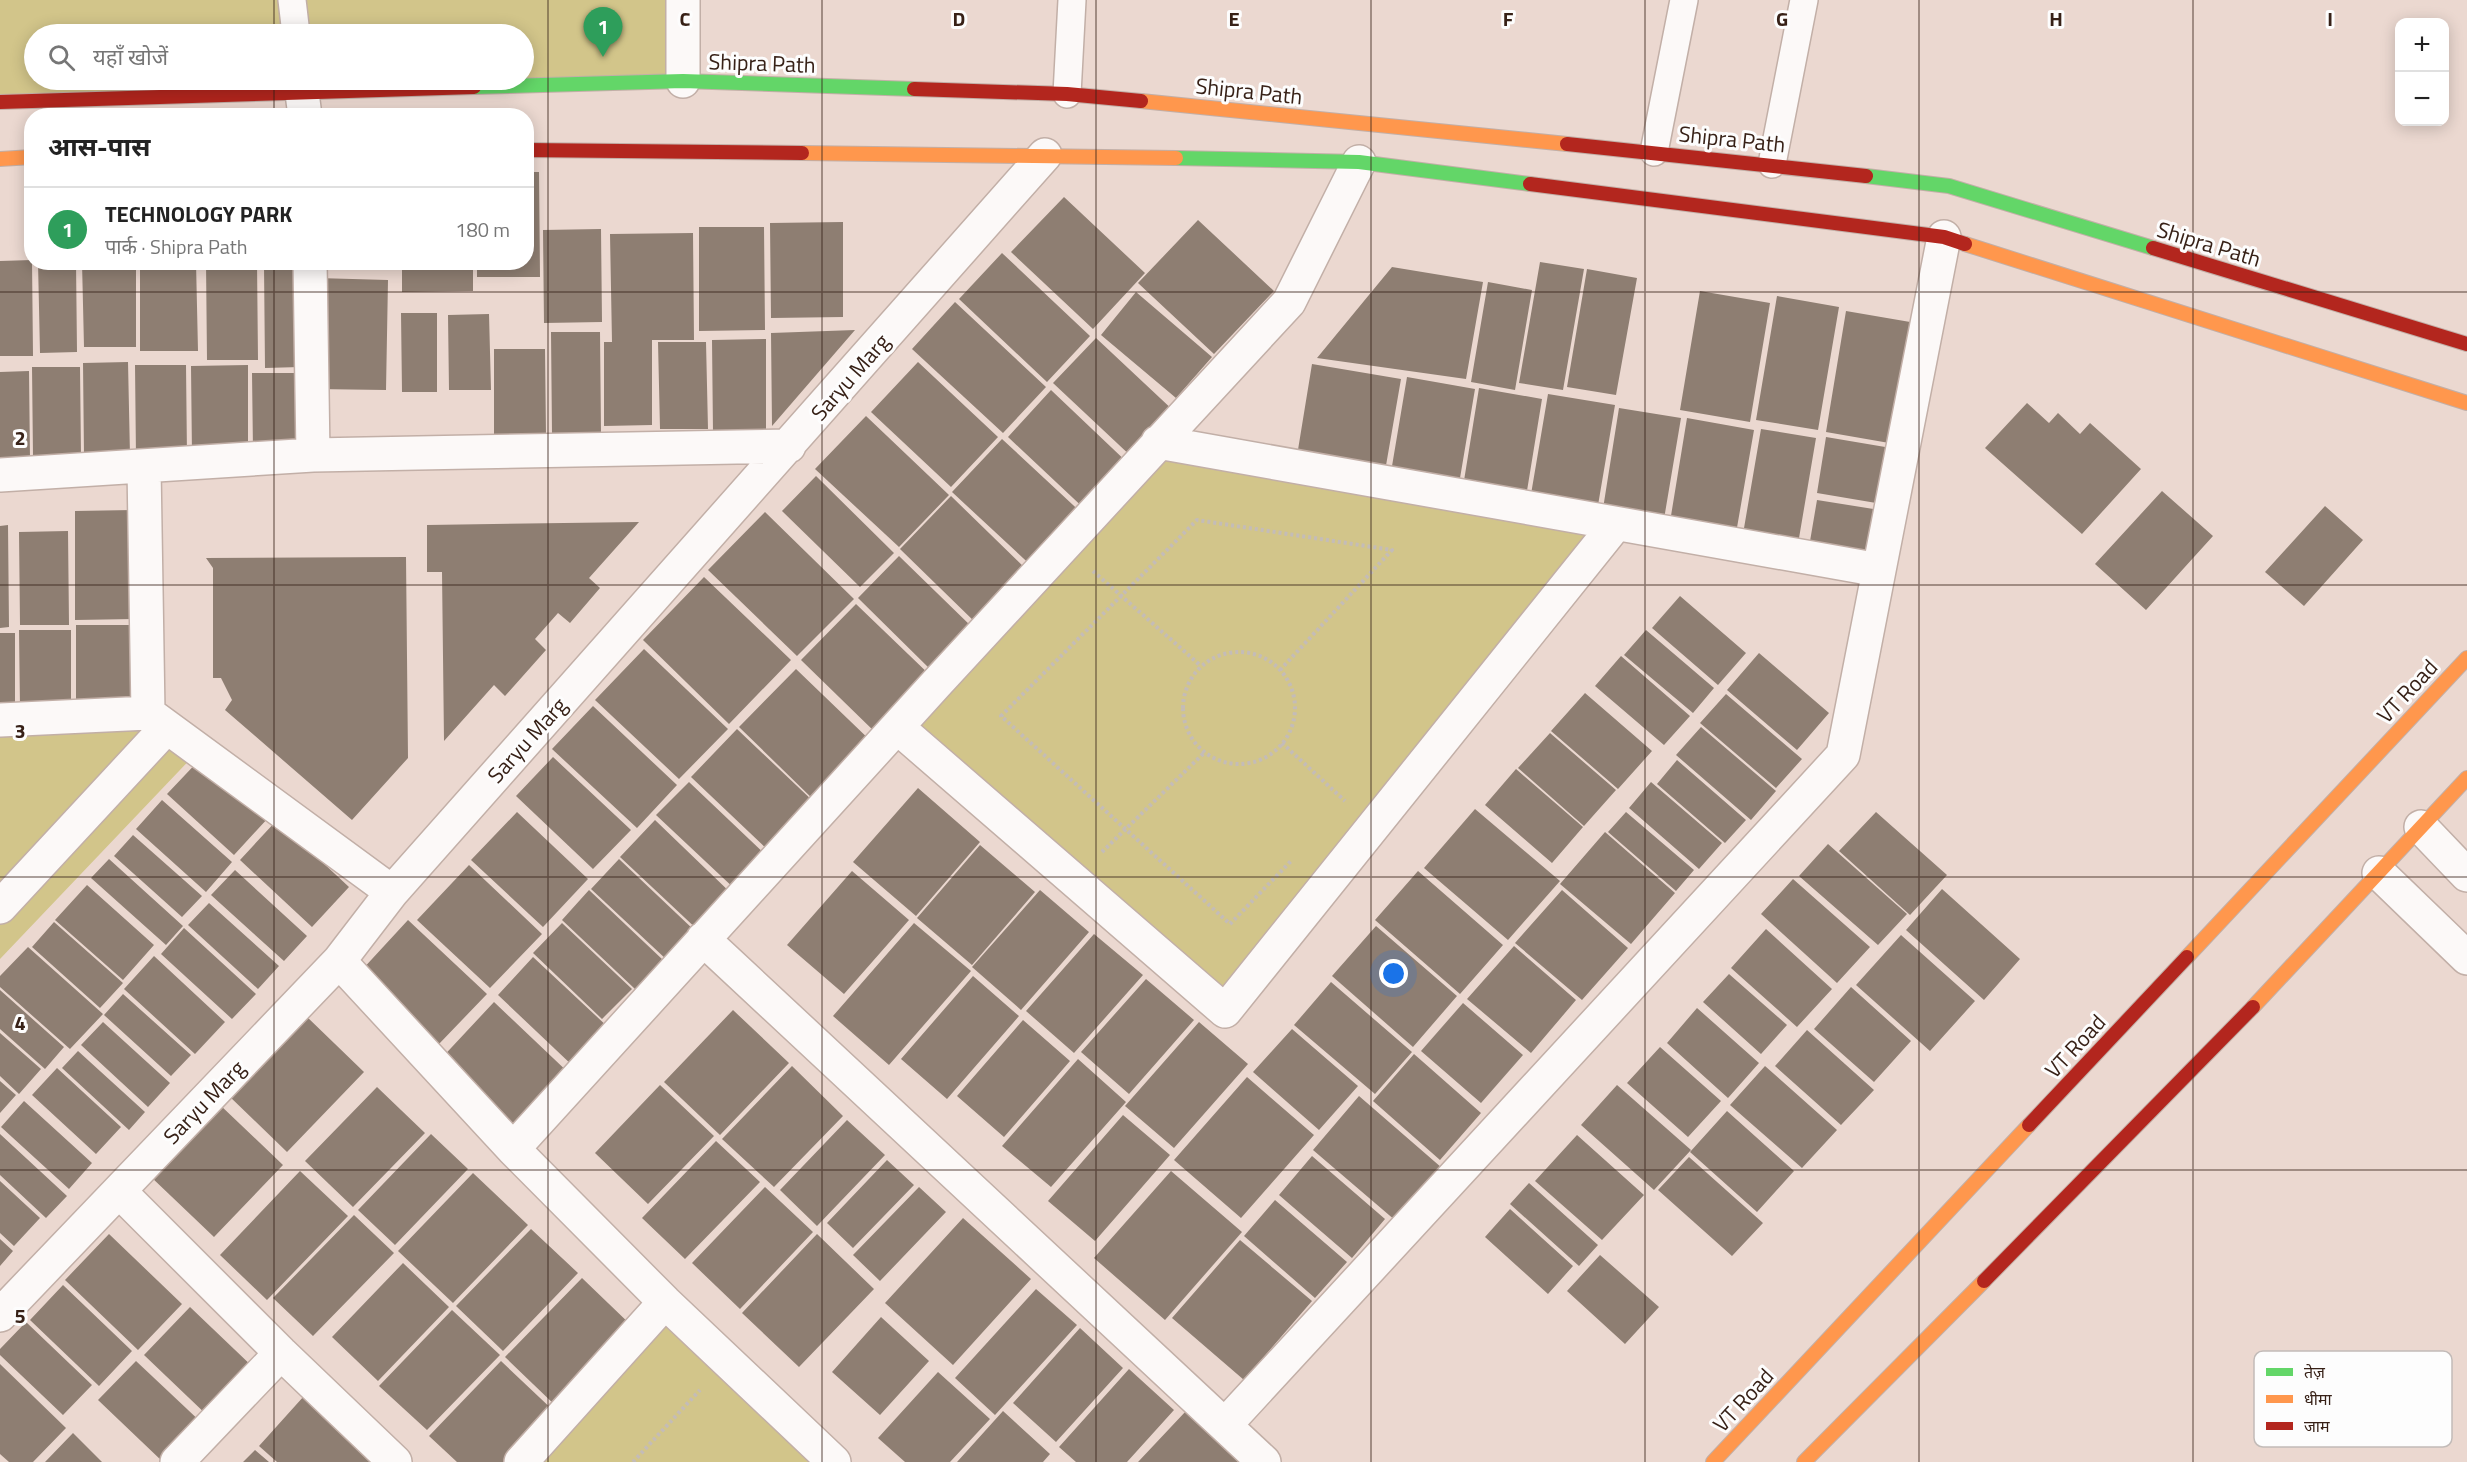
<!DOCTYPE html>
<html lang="hi">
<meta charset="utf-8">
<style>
:root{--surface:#fff;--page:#f6f6f6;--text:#222;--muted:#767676;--line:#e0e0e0;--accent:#2563eb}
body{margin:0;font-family:"Titillium Web","Noto Sans Devanagari",sans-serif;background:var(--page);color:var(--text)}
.controls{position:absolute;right:18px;top:18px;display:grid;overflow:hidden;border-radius:12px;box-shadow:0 3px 15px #0003}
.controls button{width:54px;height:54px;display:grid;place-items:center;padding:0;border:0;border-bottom:2px solid var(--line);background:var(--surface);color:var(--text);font:30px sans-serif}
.you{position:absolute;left:1394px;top:974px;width:21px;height:21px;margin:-15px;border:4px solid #fff;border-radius:50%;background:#1a73e8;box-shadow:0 0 0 9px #1a73e833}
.badge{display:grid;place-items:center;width:39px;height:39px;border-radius:50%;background:var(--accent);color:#fff;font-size:20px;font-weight:700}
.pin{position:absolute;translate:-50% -50px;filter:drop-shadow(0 2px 3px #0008)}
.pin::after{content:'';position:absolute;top:32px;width:21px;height:18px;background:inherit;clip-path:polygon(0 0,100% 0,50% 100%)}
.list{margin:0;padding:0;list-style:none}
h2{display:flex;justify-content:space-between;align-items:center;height:78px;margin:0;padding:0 24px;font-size:26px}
h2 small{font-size:20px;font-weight:400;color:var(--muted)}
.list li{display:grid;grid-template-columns:39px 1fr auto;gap:18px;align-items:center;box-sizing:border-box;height:84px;padding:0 24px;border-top:2px solid var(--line)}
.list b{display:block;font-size:22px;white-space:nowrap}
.list p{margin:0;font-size:20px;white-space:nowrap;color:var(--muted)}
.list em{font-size:20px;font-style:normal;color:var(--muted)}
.icon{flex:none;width:33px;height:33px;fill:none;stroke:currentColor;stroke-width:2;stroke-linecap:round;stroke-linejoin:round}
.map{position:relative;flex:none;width:2467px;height:1462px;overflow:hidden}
.search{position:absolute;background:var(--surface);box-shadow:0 3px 15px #0003;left:24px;top:24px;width:510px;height:66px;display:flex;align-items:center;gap:15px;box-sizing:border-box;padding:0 21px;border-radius:33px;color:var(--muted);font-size:22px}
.panel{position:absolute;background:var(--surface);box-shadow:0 3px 15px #0003;left:24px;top:108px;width:510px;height:162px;border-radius:24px}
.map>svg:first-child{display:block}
</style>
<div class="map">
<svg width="2467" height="1462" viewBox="0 0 2467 1462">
<rect width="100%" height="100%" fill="#ebd8d0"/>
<path fill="#d2c58a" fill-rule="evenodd" d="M0,0H682L683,81L0,102ZM34,34H524V80H34Z
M1158,442L1616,524L1225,1011L897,727Z
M148,713L199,750L0,959V720Z
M665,1302L834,1462H524Z"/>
<path fill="#8e7e72" d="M526,172H539L540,277H477V262H526Z
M1064,197L1145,273L1093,329L1011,252Z
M1198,220L1274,291L1214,354L1138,283Z
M843,222V317L771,318L770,223Z
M699,227H764L765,330L699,331Z
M601,229L602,322L544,323L543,230Z
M693,233L694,340H652V425L604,426V342H612L610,234Z
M1002,253L1090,336L1047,382L959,299Z
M32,260L33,356H0V261Z
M38,262H76L77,352L40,353Z
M82,262H136V347H84Z
M140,262H196L198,351H140Z
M206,262H257L258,360H207Z
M319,262H398V266H319Z
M402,262H473V291L402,292Z
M1540,262L1584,269L1563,390L1519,383Z
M299,264L300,367L265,368L264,265Z
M1392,267L1483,282L1466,379L1317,358Z
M1587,269L1637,278L1616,395L1567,387Z
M317,278L388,280L386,390L315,389Z
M1488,282L1532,290L1515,390L1471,382Z
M1700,291L1770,303L1750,422L1680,410Z
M1136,292L1212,357L1176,398L1101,335Z
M1777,296L1839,307L1818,430L1756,420Z
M955,302L1046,387L1003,433L912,349Z
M1846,311L1916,323L1895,444L1826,432Z
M401,313H437V392H402Z
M489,314L491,390H449L448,315Z
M855,330L772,426L771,333Z
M551,332H600L601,434H552Z
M1096,338L1176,413L1134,459L1053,383Z
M766,339V432L713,433L712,340Z
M658,342H706L708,429H660Z
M494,349H545L546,436L494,437Z
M128,362L130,456H84L83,363Z
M918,362L998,437L951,487L871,412Z
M1312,364L1401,379L1384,477L1296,462Z
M135,365H186L187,457L136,458Z
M248,365V456H192L191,366Z
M32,367H80L81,457H33Z
M29,371L30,460L0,461V372Z
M252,373H306V451H253Z
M1407,377L1475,389L1458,490L1390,478Z
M1479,388L1542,399L1525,503L1462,493Z
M1051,390L1132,467L1089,513L1008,437Z
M1548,394L1615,405L1596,517L1529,506Z
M2027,403L2049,423L2058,413L2080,434L2090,423L2141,469L2082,534L1985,448Z
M1619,408L1681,418L1663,525L1602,515Z
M866,416L949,495L899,547L815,469Z
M1687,418L1754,430L1735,539L1669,528Z
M1761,429L1816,438L1798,544L1743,534Z
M1826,437L1897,449L1888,505L1817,493Z
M1002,439L1087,518L1037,571L952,492Z
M816,476L894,553L860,587L782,511Z
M2162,491L2213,536L2146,610L2095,564Z
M951,496L1029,572L978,625L900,549Z
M1817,500L1886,511L1877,564L1808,553Z
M2325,506L2363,540L2304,606L2265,572Z
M133,510L134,619L75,620V511Z
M765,512L854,599L797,656L708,570Z
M639,522L589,578L600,588L570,623L558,613L535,639L546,650L505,696L494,685L444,741L442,572H427V525Z
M8,525L9,627L0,628V526Z
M68,531L69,625H20L19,532Z
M899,556L974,629L932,671L858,598Z
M406,557L408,758L352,820L225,710L232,700L221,678H213V568L206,558Z
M704,577L791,660L729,724L643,640Z
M1680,596L1746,653L1718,685L1652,628Z
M856,604L934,679L878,735L801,660Z
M76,625H138L139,705H76Z
M19,630H71V708H20Z
M1646,630L1714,688L1693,713L1624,655Z
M0,633H15V708H0Z
M644,649L728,729L679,779L595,700Z
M1759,653L1829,713L1797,750L1727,690Z
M1621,656L1690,716L1664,745L1595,686Z
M796,669L875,745L818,804L739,727Z
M1585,693L1652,751L1618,789L1551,731Z
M1726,694L1802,759L1776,788L1700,723Z
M593,706L677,785L637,828L552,749Z
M1701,727L1776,791L1751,820L1676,755Z
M737,729L816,804L770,852L691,777Z
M1550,733L1616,790L1584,826L1518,768Z
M203,756L269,817L234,855L167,794Z
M553,757L631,830L593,869L516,796Z
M1677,760L1746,820L1725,843L1657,784Z
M1516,769L1583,827L1552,863L1485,805Z
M689,782L768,857L737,891L656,815Z
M1651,782L1722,843L1699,869L1629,808Z
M918,788L980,842L916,916L853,862Z
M162,800L232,862L206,892L136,829Z
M1475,809L1560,881L1508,940L1424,868Z
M517,812L588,879L543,927L471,860Z
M1626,812L1694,870L1676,891L1608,832Z
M1876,812L1947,875L1910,915L1839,851Z
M277,820L349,887L312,927L240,860Z
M655,820L735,897L701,933L620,857Z
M1605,832L1675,893L1631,944L1560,884Z
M133,835L202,896L182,917L114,856Z
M1828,844L1907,914L1878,945L1799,876Z
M980,845L1035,892L972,965L917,918Z
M109,859L183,926L166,945L91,878Z
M619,859L695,931L667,960L591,889Z
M469,865L542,934L490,988L417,920Z
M235,870L307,936L284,961L211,895Z
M852,871L909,920L844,994L787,945Z
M1418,871L1503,945L1460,994L1375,920Z
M1793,879L1870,947L1837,983L1761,914Z
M87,885L154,945L123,980L55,920Z
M1942,889L2020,959L1984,1000L1906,930Z
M589,890L663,960L635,989L562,920Z
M1040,890L1089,932L1021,1010L972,967Z
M1562,890L1628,948L1582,1000L1515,943Z
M209,903L279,966L258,989L188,925Z
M408,920L487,994L438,1045L360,972Z
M54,922L123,983L100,1008L32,947Z
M562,923L632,989L602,1019L533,953Z
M914,923L971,971L889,1065L833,1016Z
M1376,926L1457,996L1413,1047L1332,976Z
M184,928L256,994L232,1019L161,954Z
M1766,929L1832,989L1797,1027L1731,968Z
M1094,934L1143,975L1074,1053L1026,1011Z
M1901,935L1975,1001L1930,1051L1856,985Z
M1514,946L1576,1000L1531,1053L1467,999Z
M28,947L103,1014L70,1049L0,987V976Z
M154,956L225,1022L195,1054L124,989Z
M533,957L610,1029L574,1067L498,995Z
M1729,974L1787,1025L1761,1054L1703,1002Z
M973,976L1019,1016L947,1099L901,1059Z
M1146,979L1194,1020L1129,1094L1081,1052Z
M1331,982L1412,1052L1375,1094L1294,1025Z
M1851,987L1911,1041L1874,1082L1814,1029Z
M0,990L64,1047L45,1069L0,1029Z
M123,994L191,1055L171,1076L104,1015Z
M494,1002L573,1077L516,1137L437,1063Z
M1463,1003L1523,1055L1481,1103L1421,1051Z
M1697,1008L1759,1063L1728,1098L1667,1043Z
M733,1010L789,1063L720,1135L664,1082Z
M305,1015L364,1072L287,1152L228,1095Z
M1023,1020L1070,1061L1004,1137L957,1096Z
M103,1022L170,1083L148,1107L81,1045Z
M1199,1022L1248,1064L1174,1148L1125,1106Z
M1292,1029L1358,1086L1319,1130L1253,1072Z
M1807,1030L1874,1090L1841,1125L1775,1066Z
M0,1033L41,1069L19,1094L0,1076Z
M1660,1047L1721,1101L1688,1137L1627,1083Z
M78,1051L145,1112L129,1130L62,1068Z
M1414,1054L1481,1113L1440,1160L1373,1101Z
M1078,1059L1126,1102L1051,1187L1002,1146Z
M792,1066L843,1116L774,1187L722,1139Z
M1765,1066L1837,1130L1802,1168L1730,1105Z
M57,1068L121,1127L96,1154L32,1095Z
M1247,1077L1314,1135L1241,1218L1174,1160Z
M0,1081L16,1095L0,1113Z
M660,1085L714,1136L648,1204L595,1153Z
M1617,1085L1691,1150L1654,1190L1581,1125Z
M377,1087L425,1133L353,1207L305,1161Z
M1359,1096L1442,1168L1396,1221L1313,1150Z
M24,1101L92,1163L69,1189L1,1127Z
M219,1104L283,1165L214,1237L150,1176Z
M1727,1111L1794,1171L1757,1212L1690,1152Z
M1123,1115L1170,1155L1095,1241L1048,1201Z
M847,1120L885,1155L817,1226L780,1190Z
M0,1134L67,1196L46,1218L0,1175Z
M431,1134L468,1169L395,1245L358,1210Z
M1577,1135L1644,1195L1602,1240L1535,1181Z
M716,1141L760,1182L685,1259L642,1218Z
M1312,1156L1385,1219L1352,1258L1279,1195Z
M1689,1157L1763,1223L1732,1256L1658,1190Z
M887,1160L914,1185L853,1248L827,1223Z
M300,1171L348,1216L267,1300L220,1255Z
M1171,1171L1242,1232L1165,1320L1094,1258Z
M473,1173L528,1225L453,1303L398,1251Z
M0,1181L40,1218L14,1246L0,1233Z
M1529,1183L1598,1245L1579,1266L1510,1204Z
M765,1187L813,1232L740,1309L692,1263Z
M919,1187L946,1212L880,1281L853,1255Z
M1275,1200L1347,1262L1315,1298L1244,1236Z
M1510,1209L1573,1266L1548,1294L1485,1237Z
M354,1215L394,1253L313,1336L273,1298Z
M963,1218L1031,1279L953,1365L885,1303Z
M531,1229L578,1273L503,1351L456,1306Z
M109,1234L182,1304L138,1350L65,1280Z
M817,1234L874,1289L799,1367L742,1313Z
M0,1239L13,1251L0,1266Z
M1240,1240L1312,1301L1244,1380L1172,1318Z
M1600,1255L1659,1307L1625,1344L1567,1291Z
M403,1263L449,1307L378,1381L332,1337Z
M582,1278L634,1328L558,1408L505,1357Z
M63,1285L132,1351L99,1386L30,1320Z
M1036,1289L1077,1325L995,1415L955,1378Z
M190,1307L256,1370L210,1418L144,1355Z
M452,1310L500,1355L427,1430L379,1386Z
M881,1317L929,1361L880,1415L832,1372Z
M26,1322L92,1385L63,1415L0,1355V1349Z
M1080,1328L1123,1368L1056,1442L1013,1403Z
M136,1361L204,1425L163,1462L98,1400Z
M501,1361L557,1414L511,1462H457L429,1436Z
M0,1364L66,1428L33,1462H9L0,1454Z
M1129,1369L1174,1410L1127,1462H1076L1059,1447Z
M938,1372L990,1419L950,1462H905L878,1438Z
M304,1396L371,1462H277L259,1446Z
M1003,1411L1050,1454L1043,1462H957Z
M1186,1411L1243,1462H1138Z
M73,1433L102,1462H45Z
M255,1450L269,1462H243Z"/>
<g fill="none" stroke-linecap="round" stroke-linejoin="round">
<g stroke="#c2afa7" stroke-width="30">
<path id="lane" d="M292,0L296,34
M1067,94L1072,0
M1654,152L1684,0
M1772,164L1804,0"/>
</g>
<g stroke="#c2afa7" stroke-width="36">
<path id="street" d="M683,0V81
M302,93L305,116
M310,262L313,455
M1158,442L1879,570
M0,475L313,455L789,446
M148,713L392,892
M0,720L148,713L144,467
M897,727L1225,1011L1616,524
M2421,827L2467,875
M2379,873L2467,958
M0,907L167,727
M703,939L1264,1462
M339,961L513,1149L665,1302L834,1462
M513,1149L936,684L1289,302L1359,162
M119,1191L281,1353L395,1462
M0,1315L339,961L392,892L1045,155
M1225,1425L1843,755L1944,237
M177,1462L281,1353
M521,1462L665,1302"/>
</g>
<g stroke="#c2afa7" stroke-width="16">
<path id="fast" d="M474,87L683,81L914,89
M1176,158L1359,162L1530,184
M1866,176L1949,186L2153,248"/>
</g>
<g stroke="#c2afa7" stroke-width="16">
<path id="slow" d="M1141,101L1567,144
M802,153L1176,158
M0,159L32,157
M1965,244L2467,403
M2187,957L2467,658
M2253,1007L2467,778
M1713,1462L2029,1125
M1804,1462L1984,1281"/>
</g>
<g stroke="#c2afa7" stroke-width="16">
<path id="jam" d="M914,89L1067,94L1141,101
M0,102L474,87
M1567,144L1866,176
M526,150L802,153
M1530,184L1944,237L1965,244
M2153,248L2467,344
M2029,1125L2187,957
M1984,1281L2253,1007"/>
</g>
<path stroke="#c4bcb8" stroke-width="4" stroke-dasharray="3 3" stroke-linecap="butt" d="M1093,571L1201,666
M1183 708a56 56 0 1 1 112 0a56 56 0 1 1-112 0Z
M1280,670L1392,550L1197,520L1001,716L1230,924L1291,861
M1282,743L1345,801
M1102,852L1204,753
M633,1462L700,1390"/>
<use href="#lane" stroke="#fcf9f8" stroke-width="27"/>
<use href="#street" stroke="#fcf9f8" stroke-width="33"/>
<use href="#fast" stroke="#63d668" stroke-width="14"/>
<use href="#slow" stroke="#ff974d" stroke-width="14"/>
<use href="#jam" stroke="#b3261e" stroke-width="14"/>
</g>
<path fill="none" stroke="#372117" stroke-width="1.5" stroke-opacity="0.55" d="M274,0V34M548,0V1462M822,0V1462M1096,0V1462M1371,0V1462M1645,0V1462M1919,0V1462M2193,0V1462M274,80V116M274,262V1462M0,292H2467M0,585H2467M0,877H2467M0,1170H2467"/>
<g text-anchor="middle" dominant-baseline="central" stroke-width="6" stroke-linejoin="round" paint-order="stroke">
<g font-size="22" fill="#372117" stroke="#fdfdfd">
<text transform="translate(762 63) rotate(2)">Shipra Path</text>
<text transform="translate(1249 91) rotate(6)">Shipra Path</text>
<text transform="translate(1732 139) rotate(6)">Shipra Path</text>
<text transform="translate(2209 244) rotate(17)">Shipra Path</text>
<text transform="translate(850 377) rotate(-49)">Saryu Marg</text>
<text transform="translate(2407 691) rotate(-47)">VT Road</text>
<text transform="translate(527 740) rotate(-48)">Saryu Marg</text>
<text transform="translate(2075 1046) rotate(-47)">VT Road</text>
<text transform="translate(204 1102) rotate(-46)">Saryu Marg</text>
<text transform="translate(1743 1400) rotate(-47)">VT Road</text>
</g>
</g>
<rect x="2254" y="1351" width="198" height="96" rx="9" fill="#fdfdfd" stroke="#c2bbb8" stroke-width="1.5"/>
<rect x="2266" y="1368" width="27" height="8" fill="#63d668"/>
<rect x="2266" y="1395" width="27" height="8" fill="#ff974d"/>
<rect x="2266" y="1422" width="27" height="8" fill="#b3261e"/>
<g font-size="16" fill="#372117">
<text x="2304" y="1378">तेज़</text>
<text x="2304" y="1405">धीमा</text>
<text x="2304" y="1432">जाम</text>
</g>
<g font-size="20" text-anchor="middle" font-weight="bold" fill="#372117" stroke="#fdfdfd" stroke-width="6" stroke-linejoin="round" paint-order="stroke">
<text x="685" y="26">C</text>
<text x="959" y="26">D</text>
<text x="1234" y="26">E</text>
<text x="1508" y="26">F</text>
<text x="1782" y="26">G</text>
<text x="2056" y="26">H</text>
<text x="2330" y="26">I</text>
<text x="20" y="445">2</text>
<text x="20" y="738">3</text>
<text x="20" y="1030">4</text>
<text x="20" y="1323">5</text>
</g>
</svg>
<div class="controls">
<button>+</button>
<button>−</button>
</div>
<div class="you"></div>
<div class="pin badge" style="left:603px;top:57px;background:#2e9e5b">1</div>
<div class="search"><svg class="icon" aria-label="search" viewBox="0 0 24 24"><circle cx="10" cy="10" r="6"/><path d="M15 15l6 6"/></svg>यहाँ खोजें</div>
<section class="panel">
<h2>आस-पास<small></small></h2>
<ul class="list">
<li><span class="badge" style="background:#2e9e5b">1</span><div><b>TECHNOLOGY PARK</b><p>पार्क · Shipra Path</p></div><em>180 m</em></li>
</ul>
</section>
</div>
